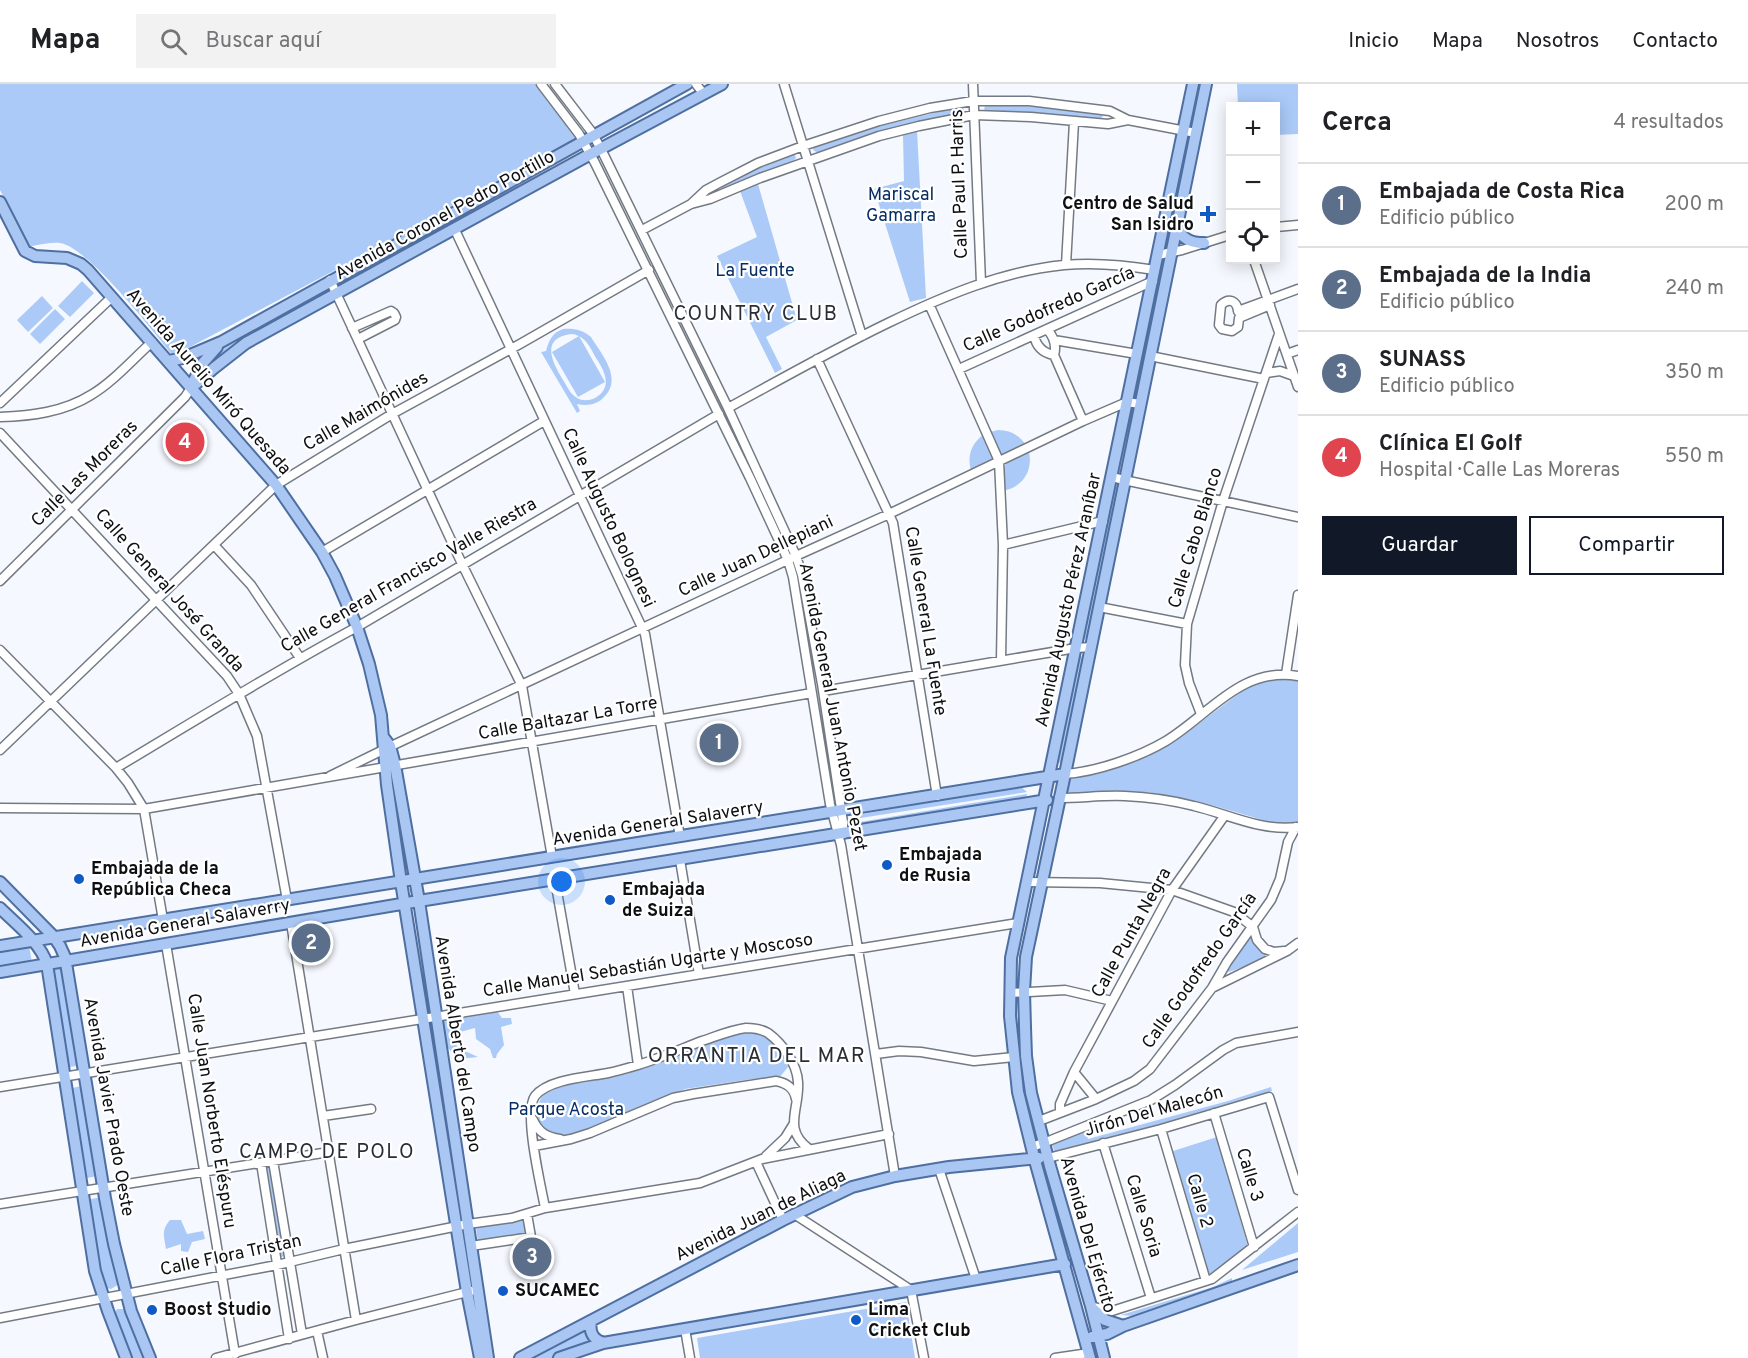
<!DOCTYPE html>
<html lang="es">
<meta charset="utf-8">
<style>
:root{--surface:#fff;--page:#f2f2f2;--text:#202124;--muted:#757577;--line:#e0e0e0;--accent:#111827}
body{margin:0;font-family:Overpass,sans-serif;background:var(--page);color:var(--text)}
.controls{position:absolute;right:18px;top:18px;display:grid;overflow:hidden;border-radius:0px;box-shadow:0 3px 15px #0003}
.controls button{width:54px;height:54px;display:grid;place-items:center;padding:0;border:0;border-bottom:2px solid var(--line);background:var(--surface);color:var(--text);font:30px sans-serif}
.you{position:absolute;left:562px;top:798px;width:21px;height:21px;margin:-15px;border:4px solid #fff;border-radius:50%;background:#1a73e8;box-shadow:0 0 0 9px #1a73e833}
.badge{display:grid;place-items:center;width:39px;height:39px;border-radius:50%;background:var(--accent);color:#fff;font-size:20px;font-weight:700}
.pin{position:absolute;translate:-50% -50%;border:3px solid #fff;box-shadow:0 2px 6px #0006}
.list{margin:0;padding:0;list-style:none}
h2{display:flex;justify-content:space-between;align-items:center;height:78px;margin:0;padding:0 24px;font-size:26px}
h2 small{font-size:20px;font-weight:400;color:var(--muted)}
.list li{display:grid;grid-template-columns:39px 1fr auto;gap:18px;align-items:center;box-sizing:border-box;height:84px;padding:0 24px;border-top:2px solid var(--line)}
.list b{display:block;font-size:22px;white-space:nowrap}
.list p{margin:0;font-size:20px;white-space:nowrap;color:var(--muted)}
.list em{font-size:20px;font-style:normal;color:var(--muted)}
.actions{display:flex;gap:12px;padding:18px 24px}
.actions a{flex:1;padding:14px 0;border:2px solid var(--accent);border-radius:0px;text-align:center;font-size:21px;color:var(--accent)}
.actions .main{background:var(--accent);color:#fff}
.icon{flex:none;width:33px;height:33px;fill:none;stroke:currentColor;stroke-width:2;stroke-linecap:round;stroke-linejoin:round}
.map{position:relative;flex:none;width:1298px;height:1274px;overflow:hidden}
header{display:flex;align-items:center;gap:36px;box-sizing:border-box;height:84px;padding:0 30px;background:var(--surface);border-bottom:2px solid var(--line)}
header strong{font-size:28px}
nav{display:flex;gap:33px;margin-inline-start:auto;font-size:21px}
.search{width:420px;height:54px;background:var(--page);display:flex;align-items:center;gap:15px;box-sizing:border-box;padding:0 21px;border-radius:0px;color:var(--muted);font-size:22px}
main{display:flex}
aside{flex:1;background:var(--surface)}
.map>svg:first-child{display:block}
</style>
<header>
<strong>Mapa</strong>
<div class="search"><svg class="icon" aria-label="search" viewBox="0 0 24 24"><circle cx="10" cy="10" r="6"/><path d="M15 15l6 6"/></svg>Buscar aquí</div>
<nav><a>Inicio</a><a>Mapa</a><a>Nosotros</a><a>Contacto</a></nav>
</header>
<main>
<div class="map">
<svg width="1298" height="1274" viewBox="0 0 1298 1274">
<rect width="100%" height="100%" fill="#f5f9ff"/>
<path fill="#abcaf8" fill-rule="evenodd" d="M0,0H537L577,51V58L173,272C153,247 88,163 60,159C49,158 38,161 28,163L0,106Z
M1237,0H1298V50L1276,51V22H1238Z
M994,19L1046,20L1101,29L1103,32L1100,36L1042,29L986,27L984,25L985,22Z
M959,23L964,25L963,28L881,48L818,69L813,66L814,62L879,42Z
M917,47L926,214L910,218L874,105L904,97L903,51Z
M581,68L583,69L344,200H341L340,197L342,195Z
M790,70L795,71L796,74L794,76L726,106H722L721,104L723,101Z
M758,100L797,236L766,253L782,285L775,289L717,172L757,153L740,107Z
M82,197L94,209L70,233L58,222Z
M323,203L328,205L325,209L235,262L219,276L215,270L217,267Z
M42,212L53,224L28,248L17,236Z
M55,225L65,235L40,260L30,250Z
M563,245C574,244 583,246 591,253C602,271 623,294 604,313C597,321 587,322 577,320L580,327L577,329L541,268L546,267C549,256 552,249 563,245ZM571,250C585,251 590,263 596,274C605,287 613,304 595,314C589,317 582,317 577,314C570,310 567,302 563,296C552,278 540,254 571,250Z
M579,252L605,298L578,313L552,268Z
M998,346C1010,346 1019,351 1026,361L1001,372L990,348Z
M983,351L996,375L971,387C967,372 971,360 983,351Z
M1029,368C1033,387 1023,403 1003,407C1003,376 1001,381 1029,368Z
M1115,397L1118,398L1120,402L1089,551L1084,556L1082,555Z
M1081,572L1084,575L1064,676L1062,678L1058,679L1057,676L1079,573Z
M1274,594H1287L1298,597V738L1276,740L1215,722L1176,713L1147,708L1070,710L1066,707L1067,695L1163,662L1194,643L1241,608L1258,599Z
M1019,701L1027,708L854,735L853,732Z
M1027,710L1025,718L855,745L854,739Z
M1249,853C1256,857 1260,866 1266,871V875L1229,888L1227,887V885Z
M29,861L32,879L0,884V865Z
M64,883L81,978L77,982L68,983L49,885Z
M497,927L502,934H511L512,940L501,943L504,961L497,970L496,974H493L490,965L476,955L475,944L460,948V956L456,960L459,966L465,967L478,973L458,975L448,964L441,935Z
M436,938L465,1133L460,1134L427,940Z
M754,947C770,952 785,966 788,983L779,994L752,995L685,1005L605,1038L570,1051L557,1052L546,1048L537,1037L536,1024L542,1012L549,1007L577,997L613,993L627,990L717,956L744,948Z
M82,1002L97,1092L87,1094L72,1004Z
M1271,1003L1272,1007L1187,1033L1103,1057L1089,1059L1055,1070L1051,1056L1085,1042L1088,1055L1228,1017Z
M1217,1053L1248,1163L1211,1192L1208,1191L1170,1068Z
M272,1077L289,1171L276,1174L261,1080Z
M101,1113L119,1200L111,1205L103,1203L87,1116Z
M170,1136H181L187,1150L203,1147L205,1155L192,1158L188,1168L181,1167V1160L166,1165C164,1151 161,1147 170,1136Z
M524,1136L526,1151L478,1159L476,1143Z
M1298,1139V1168L1242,1186Z
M1232,1194V1201L1133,1232L1121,1231L1213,1203Z
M906,1218L915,1274H700L697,1254Z
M117,1225H125L145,1274H131L113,1232Z
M591,1237L596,1256L559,1274H520Z"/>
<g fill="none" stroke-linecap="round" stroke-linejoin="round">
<g stroke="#747a83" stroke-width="11">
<path id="minor" d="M541,0L579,50L595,79L750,394L788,476L793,493L830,720L841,761L895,1092
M555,0L591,47L601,65L728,324L796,472L802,491L822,600L843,738V750
M696,0L703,9
M784,0L862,252
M973,0L981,199
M691,120L706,106L719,99L758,79L803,62L879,37L930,24L973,17H1029L1110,27L1128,36L1196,49
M1276,143L1298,141
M455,146L645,550L680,753
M642,146L691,120L710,115L760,94L879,52L919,42L974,31L1031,33L1108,40L1128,36
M1158,171L1182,166L1230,151
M1254,176L1298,303
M1066,181L1074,38
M330,196L463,482L522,602L552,773
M929,220L999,377L1003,461L1001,576
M1270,221L1239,234L1238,243L1232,247L1222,245L1219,241L1221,221C1229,213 1237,217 1238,227L1298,205
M352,244L391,227L394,229L396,233L395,236L358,255
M1047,245C1054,253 1057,261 1054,271L1083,337
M1034,251C1036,262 1043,269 1054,271
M1054,256L1137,270
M1287,270L1298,266
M1150,272L1264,295
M817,275L893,439L937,712
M959,285L1153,197
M1266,289L1280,287L1294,292
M0,319L112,213
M728,324C781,295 834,265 888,239C944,212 1002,187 1064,181C1095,178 1125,181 1155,186
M0,333C31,332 64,328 91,311C113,298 132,276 152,258
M0,349L227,592L239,610L257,652L287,816
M1112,393L1124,396L1298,433
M214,461L251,501L300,574
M1003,461L1103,437
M322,468L544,337
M0,497L185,313L191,304
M1099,523L1187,540
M0,566L116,684L128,699L144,725L163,836
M1286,590L1298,511
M823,607L1076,564L1091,563
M1201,630L1189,599L1185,581L1187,540L1223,417L1279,250
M0,666L276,401L392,330L520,260L649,186
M116,684C196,636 275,587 357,543L719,330
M1065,690C1096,688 1139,673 1166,657C1209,631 1241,582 1298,592
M330,692L387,664L796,472L889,430L1083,337L1127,318L1140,320
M1059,714C1081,714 1103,711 1125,712C1148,713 1171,716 1194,722C1228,730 1262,748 1298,743
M0,724L144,725L812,609
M680,776L699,890
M555,796L575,910
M1027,798L1100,799L1172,806L1234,828L1253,843L1257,856L1265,865L1274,868L1284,867
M291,839L356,1236
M166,860L235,1270
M627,902L638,981
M1212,904L1287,867L1298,859
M1010,909L1065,906L1112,917
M876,970L899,967L921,968L974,977L1014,973
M1074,988L1096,1015
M0,1003L1018,839
M1060,1028V1020L1074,988L1172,806L1225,731
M1214,1029L1254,1163
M323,1032L371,1025
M533,1036C539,1049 547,1053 560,1055
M1039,1037L1096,1015L1134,997L1150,985L1212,904L1227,878L1271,816L1280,795L1288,758L1296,743
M1161,1045L1206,1197
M1103,1059L1151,1214
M534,1062L571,1055L590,1049L673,1014L693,1010L776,997C787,999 794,1004 796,1015
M1032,1063L1051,1056L1151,1016L1175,1001L1223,966L1236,959L1298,948
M766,1072L785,1054L793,1041
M1048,1074L1161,1045L1269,1013L1298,1106
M273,1077L302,1250
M756,1078L783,1136
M261,1079L289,1255
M939,1085L976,1195
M0,1120L329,1068
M545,1124C541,1102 523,1028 535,1012C548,995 588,993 608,989C618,987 628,984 638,981C660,974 681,965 702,957C717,952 731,946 746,944C754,944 761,945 768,949C783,960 797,980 798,998C800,1025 782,1045 809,1065
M794,1130L911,1206L924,1274
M471,1162L531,1153L527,1130
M1093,1223L1112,1227L1212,1195L1298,1128
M0,1234L277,1181L344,1165L468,1140L512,1134L545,1124L700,1099L762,1075L889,1050
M685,1245L690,1274
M317,1247L323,1274
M216,1274L356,1236L471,1207
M1055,1274L1089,1269"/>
</g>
<g stroke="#4f6fa0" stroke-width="14">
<path id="major" d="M0,118L25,167L35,172L67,174L81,180L88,186L276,401L322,468L335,492L357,543L369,580L381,631L387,701L401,798L467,1208L480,1274
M1176,143C1183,155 1190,159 1204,159
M169,277L183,274L221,258L687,0
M193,299L202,280L217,263
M191,304L214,284L246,259L587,72L722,0
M384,654L390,662L395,681L419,817L488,1274
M0,798L54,853L60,862L65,873L105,1114L114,1160L131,1227L150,1274
M0,824C16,840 40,858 47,880L95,1187L108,1227L126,1274
M0,862L1065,690
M0,888L419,817L1047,716
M1093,1225L1105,1236L1123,1242
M591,1237C589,1249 593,1255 603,1259
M1092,1253L1107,1250L1123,1242L1298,1181
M520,1274L783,1136L852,1103L895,1092L949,1083L1039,1074
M559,1274L603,1259L1065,1180
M1090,1274L1034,1073L1018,1008L1010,932L1011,874L1193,0
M1104,1274L1091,1222L1050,1082L1031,1009L1026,972L1025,943L1024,907L1026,873L1065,690L1206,0"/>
</g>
<use href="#minor" stroke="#fff" stroke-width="8"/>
<use href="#major" stroke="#aac7f4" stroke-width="10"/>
</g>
<g fill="#0f5ac5" stroke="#fff" stroke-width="2">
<path d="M1205 121h6v6h6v6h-6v6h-6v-6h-6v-6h6z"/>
<circle cx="887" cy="781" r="6"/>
<circle cx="79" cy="795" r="6"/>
<circle cx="610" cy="816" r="6"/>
<circle cx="503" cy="1207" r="6"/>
<circle cx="152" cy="1226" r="6"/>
<circle cx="856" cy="1236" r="6"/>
</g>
<g text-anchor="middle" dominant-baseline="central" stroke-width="4.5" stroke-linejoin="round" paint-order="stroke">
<g font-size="18" fill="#0d0f12" stroke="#fff">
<text transform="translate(960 100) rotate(-92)">Calle Paul P. Harris</text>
<text transform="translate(445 132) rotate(-29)">Avenida Coronel Pedro Portillo</text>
<text transform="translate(1049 226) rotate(-24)">Calle Godofredo García</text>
<text transform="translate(208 298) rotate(49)">Avenida Aurelio Miró Quesada</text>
<text transform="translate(366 328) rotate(-30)">Calle Maimónides</text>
<text transform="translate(85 390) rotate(-45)">Calle Las Moreras</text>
<text transform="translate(608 434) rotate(65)">Calle Augusto Bolognesi</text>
<text transform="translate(1196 454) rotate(-73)">Calle Cabo Blanco</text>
<text transform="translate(756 473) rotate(-25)">Calle Juan Dellepiani</text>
<text transform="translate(409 492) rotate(-30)">Calle General Francisco Valle Riestra</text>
<text transform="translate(169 507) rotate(48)">Calle General José Granda</text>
<text transform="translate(1069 516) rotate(-78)">Avenida Augusto Pérez Araníbar</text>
<text transform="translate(925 537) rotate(81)">Calle General La Fuente</text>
<text transform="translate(832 623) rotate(79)">Avenida General Juan Antonio Pezet</text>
<text transform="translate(568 635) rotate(-10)">Calle Baltazar La Torre</text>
<text transform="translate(658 740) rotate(-9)">Avenida General Salaverry</text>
<text transform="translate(185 840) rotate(-10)">Avenida General Salaverry</text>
<text transform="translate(1132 849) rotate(-61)">Calle Punta Negra</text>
<text transform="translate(648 882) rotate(-9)">Calle Manuel Sebastián Ugarte y Moscoso</text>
<text transform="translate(1200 887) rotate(-55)">Calle Godofredo García</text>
<text transform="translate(457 960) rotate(81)">Avenida Alberto del Campo</text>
<text transform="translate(108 1023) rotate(80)">Avenida Javier Prado Oeste</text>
<text transform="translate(211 1027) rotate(81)">Calle Juan Norberto Eléspuru</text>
<text transform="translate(1154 1028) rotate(-16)">Jirón Del Malecón</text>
<text transform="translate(1249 1091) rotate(73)">Calle 3</text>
<text transform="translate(1199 1117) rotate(74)">Calle 2</text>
<text transform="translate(761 1132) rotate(-26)">Avenida Juan de Aliaga</text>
<text transform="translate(1143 1132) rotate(73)">Calle Soria</text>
<text transform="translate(1087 1151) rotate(74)">Avenida Del Ejército</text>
<text transform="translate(231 1172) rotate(-12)">Calle Flora Tristan</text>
</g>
<g font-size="18" fill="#072d65" stroke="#fff">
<text x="901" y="111">Mariscal<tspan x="901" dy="21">Gamarra</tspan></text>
<text x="755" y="187">La Fuente</text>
<text x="566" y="1026">Parque Acosta</text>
</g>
<g font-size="18" font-weight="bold" fill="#0d0f12" stroke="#fff" text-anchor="start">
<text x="1194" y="120" text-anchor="end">Centro de Salud<tspan x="1194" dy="21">San Isidro</tspan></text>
<text x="899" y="771">Embajada<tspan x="899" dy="21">de Rusia</tspan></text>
<text x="91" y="785">Embajada de la<tspan x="91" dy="21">República Checa</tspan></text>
<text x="622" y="806">Embajada<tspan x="622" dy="21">de Suiza</tspan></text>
<text x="515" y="1207">SUCAMEC</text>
<text x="164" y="1226">Boost Studio</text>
<text x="868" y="1226">Lima<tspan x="868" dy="21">Cricket Club</tspan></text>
</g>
<g font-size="20" letter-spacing="1.5" fill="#292e36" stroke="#fff">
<text x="756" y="231">COUNTRY CLUB</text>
<text x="327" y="1069">CAMPO DE POLO</text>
</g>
<g font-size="21" letter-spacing="1.5" fill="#292e36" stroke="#fff">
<text x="757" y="972">ORRANTIA DEL MAR</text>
</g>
</g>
</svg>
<div class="controls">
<button>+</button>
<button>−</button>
<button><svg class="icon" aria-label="locate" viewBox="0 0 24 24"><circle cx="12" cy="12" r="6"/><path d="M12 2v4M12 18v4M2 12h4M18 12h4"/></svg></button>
</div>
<div class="you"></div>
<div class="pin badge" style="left:719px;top:659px;background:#5c6f8a">1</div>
<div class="pin badge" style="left:311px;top:859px;background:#5c6f8a">2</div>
<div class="pin badge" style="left:532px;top:1173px;background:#5c6f8a">3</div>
<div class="pin badge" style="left:185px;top:358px;background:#e0444e">4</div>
</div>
<aside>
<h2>Cerca<small>4 resultados</small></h2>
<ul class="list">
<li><span class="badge" style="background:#5c6f8a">1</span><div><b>Embajada de Costa Rica</b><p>Edificio público</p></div><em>200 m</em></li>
<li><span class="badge" style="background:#5c6f8a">2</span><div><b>Embajada de la India</b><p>Edificio público</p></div><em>240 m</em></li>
<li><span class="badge" style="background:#5c6f8a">3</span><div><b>SUNASS</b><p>Edificio público</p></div><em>350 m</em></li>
<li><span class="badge" style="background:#e0444e">4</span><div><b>Clínica El Golf</b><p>Hospital · Calle Las Moreras</p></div><em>550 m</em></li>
</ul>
<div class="actions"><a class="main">Guardar</a><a>Compartir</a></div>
</aside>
</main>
